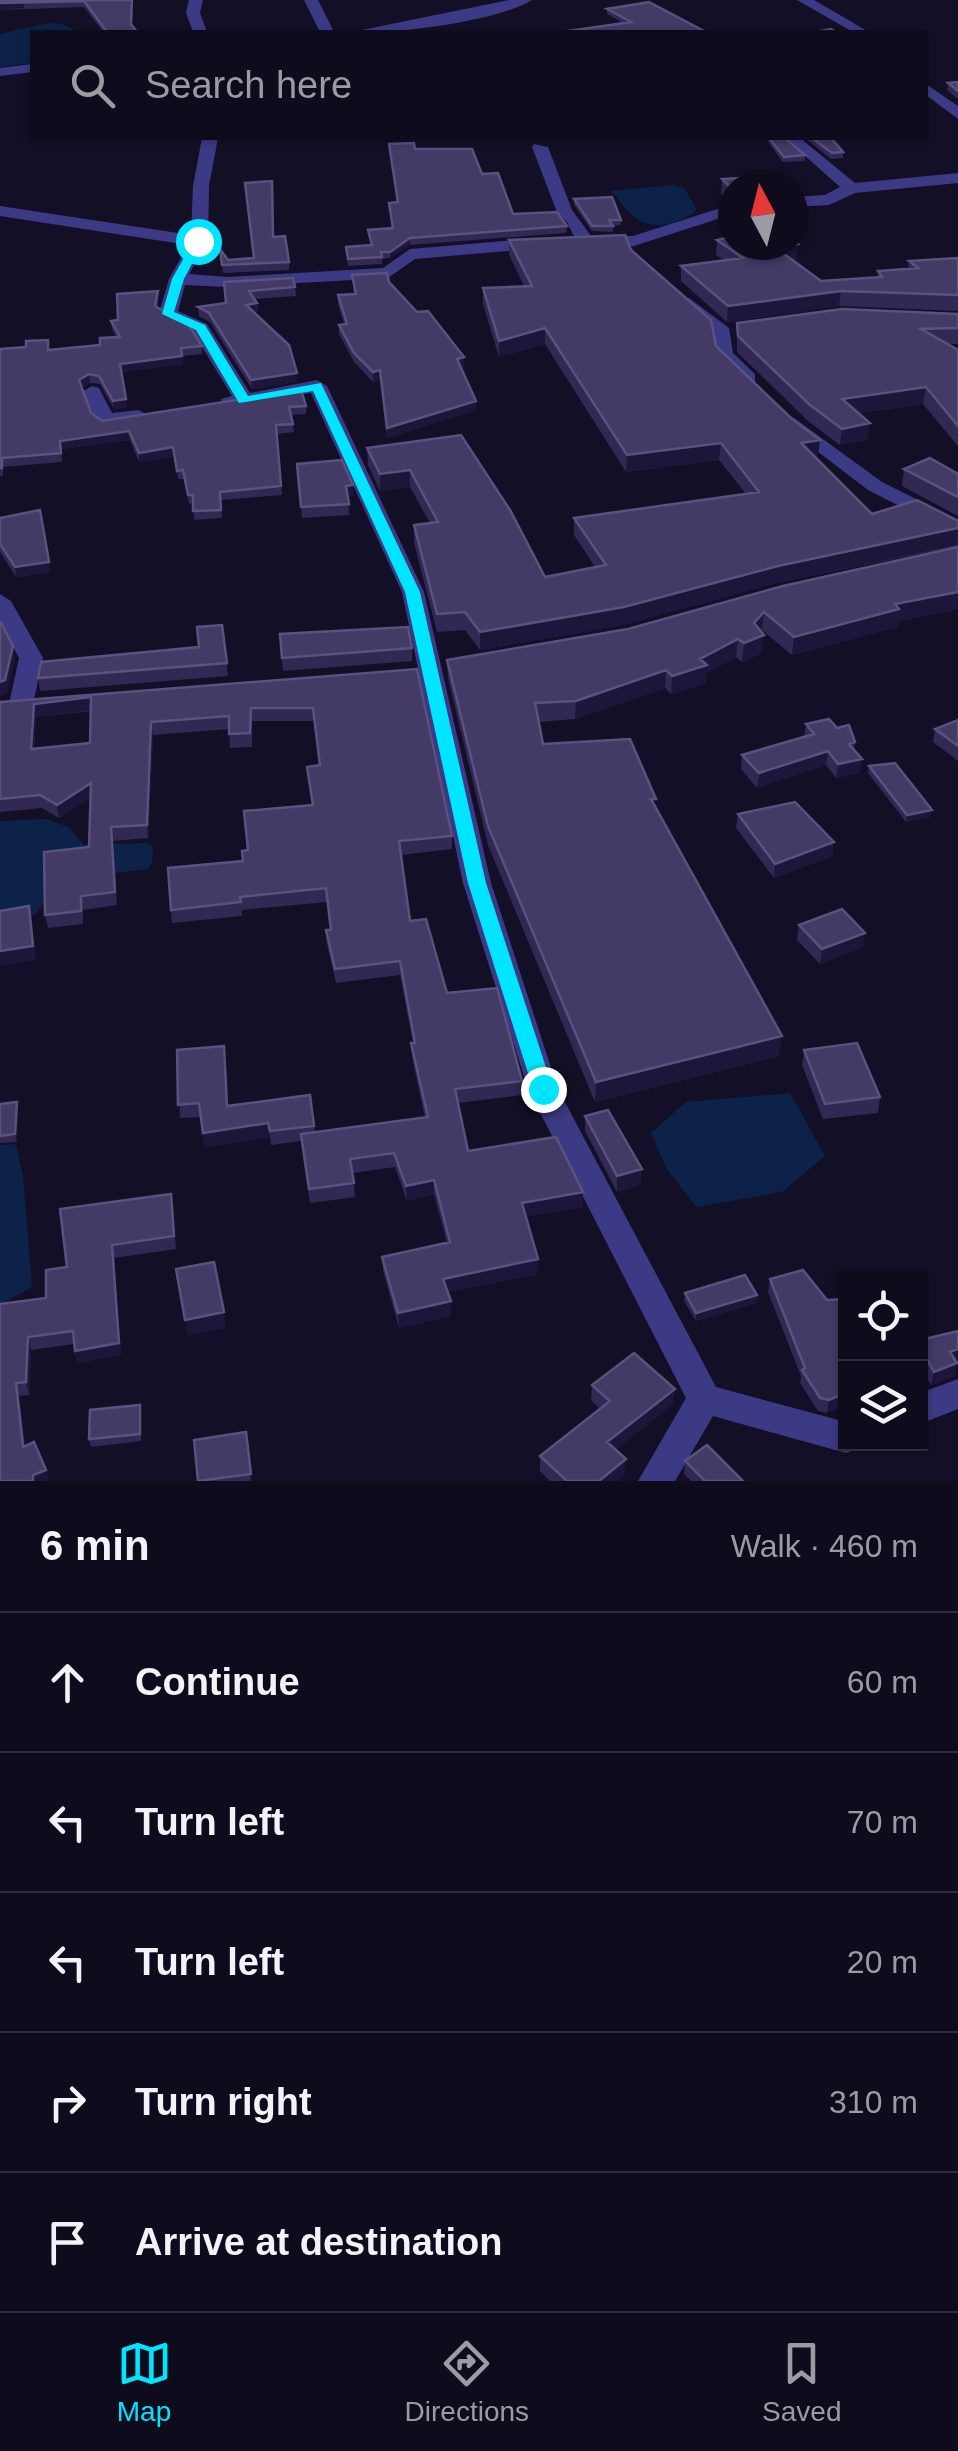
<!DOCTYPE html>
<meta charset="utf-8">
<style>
:root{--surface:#0e0b1c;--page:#1c1929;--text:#f1f3f6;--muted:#9b9ba3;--line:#2e2b3b;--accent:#00e5ff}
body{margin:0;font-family:Arial,sans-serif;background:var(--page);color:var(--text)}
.controls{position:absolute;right:30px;bottom:30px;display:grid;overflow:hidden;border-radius:0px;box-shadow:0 2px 8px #0004}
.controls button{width:90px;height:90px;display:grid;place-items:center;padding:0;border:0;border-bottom:2px solid var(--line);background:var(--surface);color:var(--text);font:50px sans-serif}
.compass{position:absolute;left:718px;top:170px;width:90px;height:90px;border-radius:50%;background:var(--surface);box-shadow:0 2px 8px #0004;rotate:353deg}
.stop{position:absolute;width:30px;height:30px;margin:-22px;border:8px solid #00e5ff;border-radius:50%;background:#fff}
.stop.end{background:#00e5ff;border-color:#fff;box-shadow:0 2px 10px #0008}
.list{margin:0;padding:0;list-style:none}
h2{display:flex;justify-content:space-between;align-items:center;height:130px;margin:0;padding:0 40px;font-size:42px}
h2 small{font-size:32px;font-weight:400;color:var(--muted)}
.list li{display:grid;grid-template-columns:65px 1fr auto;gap:30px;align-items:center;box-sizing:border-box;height:140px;padding:0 40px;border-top:2px solid var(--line)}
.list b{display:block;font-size:38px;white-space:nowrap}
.list em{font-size:32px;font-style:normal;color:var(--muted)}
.icon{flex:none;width:55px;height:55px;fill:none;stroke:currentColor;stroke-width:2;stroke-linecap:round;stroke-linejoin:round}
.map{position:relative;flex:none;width:958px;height:1481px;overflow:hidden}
.search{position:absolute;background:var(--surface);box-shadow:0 2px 8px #0004;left:30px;right:30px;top:30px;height:110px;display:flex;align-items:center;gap:25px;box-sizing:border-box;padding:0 35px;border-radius:0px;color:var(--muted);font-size:38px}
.sheet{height:830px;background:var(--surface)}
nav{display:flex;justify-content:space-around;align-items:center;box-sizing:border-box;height:140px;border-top:2px solid var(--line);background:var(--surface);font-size:28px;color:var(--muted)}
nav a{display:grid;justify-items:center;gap:5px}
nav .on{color:var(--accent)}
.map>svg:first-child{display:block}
</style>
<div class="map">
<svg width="958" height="1481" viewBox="0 0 958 1481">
<rect width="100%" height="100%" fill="#130f26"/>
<path fill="#0c2248" d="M49,23L62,24L78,32H32V63L0,67V34Z
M673,185L685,189L697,210C676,226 646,234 626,209C620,202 617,196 610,191Z
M46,819L69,827L84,845L147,843L153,847L152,863L147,869L89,877L48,899L34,915L0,924V821Z
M790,1093L825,1156L782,1192L696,1207L667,1169L651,1133L686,1102Z
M16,1144L23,1176L32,1287L0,1305V1145Z"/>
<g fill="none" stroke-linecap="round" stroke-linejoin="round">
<path fill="#3d3a85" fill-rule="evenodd" d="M189,0H203L200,13L207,32H193L186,13Z
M304,0H318L334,32H320Z
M509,0H532C498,21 393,35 352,32Z
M797,0H814L869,32H853Z
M32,64V72L0,76V68Z
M926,84L958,106V119L926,95Z
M202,138H218L209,186L208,241L189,274L228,277L383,268L410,249L540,238L549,243L540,248L415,259L388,278L228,287L185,285L178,311L207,324L250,393L317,380L327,386L424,592L491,883L558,1089L716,1387L846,1422V1444H861L859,1449L846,1453L713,1416L675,1481H638L686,1398L528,1089L463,883L402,592L311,393L221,407V399L232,396L193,332L159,313L169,279L188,245L0,216V206L191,235L193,186Z
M785,138H800L855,183L958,173V183L855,193L829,205L793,207V197L825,195L840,187Z
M534,144L548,147L572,210L591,236H633L733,204V214L634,246L578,244L567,222L557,212L532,147Z
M689,298L729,328L733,353L755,374V382H741L714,355L713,334L680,303Z
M92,386L99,388L112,413L139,410L149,416L139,422L98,424L82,392Z
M794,418L882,482L958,520V536L868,490L787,428L784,424Z
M0,594L11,601L43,658L33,704L21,711L9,704L19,658L0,622Z
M958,1379V1409L920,1424V1393Z"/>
</g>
<path fill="#312854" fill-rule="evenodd" d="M0,0H133L132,25L137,32H103L84,7L0,10Z
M607,9L706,32L623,23L607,14Z
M958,82V99L947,90L948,83Z
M765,138H785L805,155V161L783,162Z
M805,138H831L843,152V158L831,159Z
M389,144L415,149L482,174L513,214L567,226L566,233L410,245L390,258L382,259V264L348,266L346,247L371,245L368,230L392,229L389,203H397Z
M722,179L733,185V201L728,202L721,193Z
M574,199L621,220V225L613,226V232L592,231L574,205Z
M733,205V232L723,221L724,206Z
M273,237L289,262V270L223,273L220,249L228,260L253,258Z
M509,240L631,250L716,346L818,457H815L872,514L958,521V546L776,583L623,625L480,650L465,630L437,632L414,543V525L430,523L410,487L380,491L368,465L367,448L461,435L545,577L595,567L574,535V518L746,494L719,460L626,472L545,344L499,357L483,304V288L524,286L509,255Z
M717,240L796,260H793L821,281L877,278L878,271L908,269L909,261L958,258V311L839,306L727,322L681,281V266L724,260L716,255Z
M352,275L389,282L464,367L461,368L476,410L387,438L380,380L373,382L354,362L339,334V325L344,324L338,304V295L354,294Z
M224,282L295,287L296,296L255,299L257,303L258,312L254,313L297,373V382L252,389L210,322L199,316L198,307L225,303Z
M159,299L157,308L202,346V354L182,356L183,364L121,372L127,407L114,409L100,384L90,383L82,388L91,413L102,421L306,406V414L291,415L294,432L277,434L282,495L221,500L222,518L194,520L193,503L189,504L184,479H178L174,456L139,462L130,440L62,449V462L3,467V476H0V349L49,350L100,345L116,337L112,329L111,321L118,320Z
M958,314V344H949L958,350V446L923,404L858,413L868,440L840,445L808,421L737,352V323Z
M297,464L354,496H348L349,515L302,518Z
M904,469L958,474V516L902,486Z
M0,518L50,572L16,577L0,552Z
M958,547V609L898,621L897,627L792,655L762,630V653L742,662L736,657L706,673V683L671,694L665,688L575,719L539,722L543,744L655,806L779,1056L595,1102L488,845L448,678L447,660L628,629Z
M222,625L228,676L40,691L38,678L199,647Z
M280,634L412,648V661L283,671Z
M417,669L452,836V849L401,855L410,921L447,993L522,1081V1095L458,1103L468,1151L583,1192V1207L526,1216L538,1259L537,1274L448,1292L451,1316L399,1328L383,1271L382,1257L447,1243L434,1194L407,1201L395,1167L353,1173L355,1197L310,1203L301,1141L271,1145L270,1137L205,1147L200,1117L180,1118L177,1050L228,1106L310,1095L315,1132L425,1118L412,1057L411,1043H413L400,975L336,983L327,944L326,930H330L327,902L242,910V916L172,923L168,868L243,861L248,851L312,805L307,767L319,766L314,721H252V747L230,748L229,729L153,735L148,838L113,841L117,905L83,910V924L48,928L45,915L89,847L90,798L59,818L42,808L0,812V702ZM91,711L90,743L34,749L36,717Z
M958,720V761L933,742L935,729Z
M806,724L837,728L855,742L854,749L860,773L836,778L826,765L757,788L741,769L742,755L804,737Z
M869,766L930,817L906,822L868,773Z
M738,814L833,856L774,878L736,828Z
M799,925L863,947L820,964L797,940Z
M804,1050L880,1097L878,1113L823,1119L802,1065Z
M0,1104L18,1110L17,1142L0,1143Z
M585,1116L641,1184L617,1192L585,1131Z
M173,1207L176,1249L114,1258L121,1355L77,1363L74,1344L31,1350L29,1395L19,1396L25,1446L46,1470L48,1481H0V1304L46,1298L67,1267Z
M770,1279L827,1300L846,1299L827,1413L818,1411L800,1383L801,1376L768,1292Z
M685,1293L757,1295L756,1303L696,1321L684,1301Z
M958,1331V1361H956L954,1376L931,1385L925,1374L920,1340Z
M592,1385L673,1404L615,1450L624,1475L617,1481H550L540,1471V1456L600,1409L591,1400Z
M141,1412V1441L91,1447L89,1439Z
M246,1432L251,1481H198Z
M685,1461L743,1481H691L684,1474Z"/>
<path fill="#1d163a" d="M23,2L24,8L0,10V3Z
M410,238V245L390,258V252Z
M798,244L796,260L775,263L776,248Z
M841,291L839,306L727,322L728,306Z
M257,303L258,312L246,314V305Z
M545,328V344L499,357V341Z
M182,356L183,364L121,372L120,364Z
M464,357V367L457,369V359Z
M380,370V380L373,382V372Z
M297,373V382L252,389L251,380Z
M89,374L90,383L80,389L79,380Z
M926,387L923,404L840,415L842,399Z
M126,399L127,407L114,409L113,401Z
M476,401V410L387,438V428Z
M870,423L868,440L840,445L842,429Z
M129,431L130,440L62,449V462L60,441Z
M820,440L818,457L799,460L801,443Z
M721,443L719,460L626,472L627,455Z
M173,447L174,456L139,462V453Z
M410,470V487L380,491V474Z
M353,485L354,496L347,497L346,486Z
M958,528L957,545L776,583L623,625L480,650V632L778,566Z
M49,562L50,572L16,577L15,567Z
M958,592V609L898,621L897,627L792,655L794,637L895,604Z
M764,612L762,630L754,639L764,635L762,653L742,662L744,643L754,623Z
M738,639L736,657L706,673V683L671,694L672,676L700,659Z
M13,646L15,659L7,694L0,696V682Z
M666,670L665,688L575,719L576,701Z
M91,697L93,710L36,717L33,762L31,749L34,704Z
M151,722L153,735L148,838L147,825Z
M828,751L826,765L757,788L759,773Z
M862,759L860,773L836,778L838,764Z
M91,783L93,797L59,818L57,805Z
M932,810L930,817L906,822L907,815Z
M834,842L833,856L774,878L775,864Z
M29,906L36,960L0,966V951Z
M865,933L863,947L820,964L822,949Z
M782,1036L779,1056L595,1102L596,1082Z
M17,1102L18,1110L17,1142L15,1134Z
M268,1123L270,1137L205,1147L203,1133Z
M642,1169L641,1184L617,1192V1176Z
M434,1180V1194L407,1201L406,1186Z
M583,1192V1207L522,1217V1203Z
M112,1245L121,1355L77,1363L75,1351Z
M538,1259L537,1274L444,1293L443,1279Z
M757,1295L756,1303L696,1321V1313Z
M451,1301V1316L399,1328L398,1313Z
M224,1312L226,1328L187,1336L185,1320Z
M28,1337L31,1350L29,1395L26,1382Z
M958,1349V1361L948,1365L950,1352Z
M928,1361L925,1374L920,1376V1364Z
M957,1363L954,1376L931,1385L934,1372Z
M675,1389L673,1404L606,1457L607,1442Z
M846,1393V1406L827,1413L829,1400Z
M626,1459L624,1475L617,1481H599Z
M46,1470L48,1481H33V1475Z"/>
<path fill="#433a66" stroke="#5a527e" stroke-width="2.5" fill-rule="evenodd" d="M0,0H132L131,24L137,32H107L84,1L0,3Z
M649,2L706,32H561L631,22L607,9Z
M831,29L837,32H815Z
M958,82V91L948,83Z
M769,138H785L805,155L784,157Z
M812,138H831L843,152L832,153Z
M414,143L415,149H472L482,174L498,173L513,214L557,212L567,226L410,238L390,252H381L382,257L348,259L346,247L372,245L368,230L393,228L389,203L398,202L389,144Z
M774,176L783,185H733V187H730L722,179Z
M272,181L273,237L285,236L289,262L222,265L220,249L228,260L254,258L245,183Z
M612,197L621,220H609L613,226H592L574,199Z
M733,205V215L724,206Z
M625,235L631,250L711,320L716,346L791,418L820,440L801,443L872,514L917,500L958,521V528L778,566L624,607L480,632L465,612L437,614L414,525L438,522L410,470L380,474L367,448L461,435L510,510L545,577L606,565L574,518L759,492L721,443L627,455L545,328L499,341L483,288L532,286L509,240Z
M733,236V245H793V240L798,244L776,248L821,281L882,277L878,271L918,268L909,261L958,258V295L841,291L728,306L681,266L743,258L717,240Z
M387,273L389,282L417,312L428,311L464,357L457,359L476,401L387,428L380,370L373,372L354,353L339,325L347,324L338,295L356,294L352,275Z
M293,278L295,287L249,291L257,303L246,305L289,345L297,373L251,380L209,313L198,307L226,303L224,282Z
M158,291L155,306L190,327L202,346L181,348L182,356L120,364L126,399L113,401L99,376L89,374L79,380L91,413L102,421L301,390L306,406L289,407L293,424L276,425L281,486L220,492L221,510L193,511V495H188L183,470L177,471L173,447L139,453L129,431L60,441L61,453L2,458V468H0V349L26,347V341L48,340V350L100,345V338L120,337L111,321L118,320L117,294Z
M842,309L958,314V328L921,329L958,350V426L926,387L842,399L870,423L842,429L810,405L738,336L737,323Z
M930,458L958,474V497L904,469Z
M342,460L353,485L346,486L349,504L301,507L297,464Z
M40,510L49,562L15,567L0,544V518Z
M958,547V592L895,604L899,609L794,637L764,612L754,623L764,635L744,643L738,639L700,659L707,665L672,676L666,670L576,701L535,703L543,744L630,739L656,799H651L782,1036L596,1082L488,826L447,660L628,629L783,586Z
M0,621L13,646L5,680L0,682Z
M222,625L227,663L38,678L41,662L199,647L197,627Z
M408,627L412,648L282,658L280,634Z
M417,669L452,836L399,841L410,921L426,919L447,993L497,988L522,1081L455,1089L468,1151L556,1137L583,1192L522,1203L538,1259L443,1279L451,1301L398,1313L382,1257L450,1242L434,1180L406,1186L394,1153L350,1159L354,1183L309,1189L301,1134L428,1117L411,1043H415L400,961L335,969L326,930H331L326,888L240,897L241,902L171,910L168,868L243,861L242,851L248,850L244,811L313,805L307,767L320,765L313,708H251L250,733L229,734V716L151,722L147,825L111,827L115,892L81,896V911L45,915L44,852L89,847L91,783L57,805L40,795L0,799V702ZM91,697L90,743L31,749L34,704Z
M829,719L837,728L849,725L855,742L849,744L862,759L838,764L828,751L759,773L742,755L814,734L806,724Z
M958,720V746L935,729Z
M895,763L932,810L907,815L869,766Z
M795,802L834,842L775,864L738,814Z
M29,906L33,946L0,951V911Z
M842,909L865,933L822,949L799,925Z
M857,1043L880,1097L825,1104L804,1050Z
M224,1046L227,1106L310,1095L314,1126L270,1131L268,1123L203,1133L199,1103L178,1105L177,1050Z
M17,1102L15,1134L0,1136V1104Z
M608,1110L642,1169L617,1176L585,1116Z
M171,1194L174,1236L112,1245L119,1343L75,1351L73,1331L28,1337L26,1382L16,1383L23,1447L34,1442L46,1470L33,1475V1481H0V1304L46,1298V1270L67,1267L60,1209Z
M214,1262L224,1312L185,1320L176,1269Z
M803,1270L827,1300L846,1299V1393L829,1400L820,1398L802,1370L805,1368L770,1279Z
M745,1275L757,1295L696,1313L685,1293Z
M958,1331V1349L950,1352L957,1363L934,1372L928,1361L920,1364V1340Z
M634,1353L675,1389L607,1442L626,1459L599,1481H567L540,1456L610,1401L592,1385Z
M140,1405V1434L89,1439L90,1410Z
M246,1432L251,1474L198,1481L194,1440Z
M707,1445L743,1481H705L685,1461Z"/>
<path fill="#00e5ff" d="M195,238L204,241L184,279L174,312L205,325L248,396L321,383L420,592L486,883L553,1089L550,1094L543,1096L533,1089L468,883L405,592L313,391L239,403L196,330L162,314L172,279Z"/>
</svg>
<div class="controls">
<button><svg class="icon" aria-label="locate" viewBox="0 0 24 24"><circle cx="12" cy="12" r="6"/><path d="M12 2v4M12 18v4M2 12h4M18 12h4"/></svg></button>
<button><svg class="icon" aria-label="layers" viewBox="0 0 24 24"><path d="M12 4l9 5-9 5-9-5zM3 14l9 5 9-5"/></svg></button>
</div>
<svg class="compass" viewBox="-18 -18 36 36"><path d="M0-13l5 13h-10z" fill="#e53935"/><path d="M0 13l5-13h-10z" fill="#9b9ba3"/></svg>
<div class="stop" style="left:198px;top:241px"></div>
<div class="stop end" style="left:543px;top:1089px"></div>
<div class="search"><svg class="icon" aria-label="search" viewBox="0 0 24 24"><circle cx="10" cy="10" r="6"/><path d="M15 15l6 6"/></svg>Search here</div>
</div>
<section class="sheet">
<h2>6 min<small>Walk · 460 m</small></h2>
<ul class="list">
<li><svg class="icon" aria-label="ahead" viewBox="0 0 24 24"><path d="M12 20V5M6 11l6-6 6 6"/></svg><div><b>Continue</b></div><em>60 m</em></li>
<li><svg class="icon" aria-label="left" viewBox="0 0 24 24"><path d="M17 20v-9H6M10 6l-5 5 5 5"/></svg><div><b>Turn left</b></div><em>70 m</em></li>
<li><svg class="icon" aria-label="left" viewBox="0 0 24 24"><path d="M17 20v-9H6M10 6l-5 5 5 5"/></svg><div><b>Turn left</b></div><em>20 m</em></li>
<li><svg class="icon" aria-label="right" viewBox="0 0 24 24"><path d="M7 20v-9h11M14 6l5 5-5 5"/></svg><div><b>Turn right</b></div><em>310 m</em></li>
<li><svg class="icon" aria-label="arrive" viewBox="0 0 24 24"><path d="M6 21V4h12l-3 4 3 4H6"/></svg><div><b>Arrive at destination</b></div></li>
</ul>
</section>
<nav>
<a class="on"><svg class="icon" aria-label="map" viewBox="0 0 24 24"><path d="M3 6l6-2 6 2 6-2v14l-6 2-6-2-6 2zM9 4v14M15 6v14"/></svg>Map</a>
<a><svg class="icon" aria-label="directions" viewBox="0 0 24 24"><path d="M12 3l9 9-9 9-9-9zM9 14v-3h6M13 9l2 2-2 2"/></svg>Directions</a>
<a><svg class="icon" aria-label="saved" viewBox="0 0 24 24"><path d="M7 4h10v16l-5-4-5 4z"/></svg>Saved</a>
</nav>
